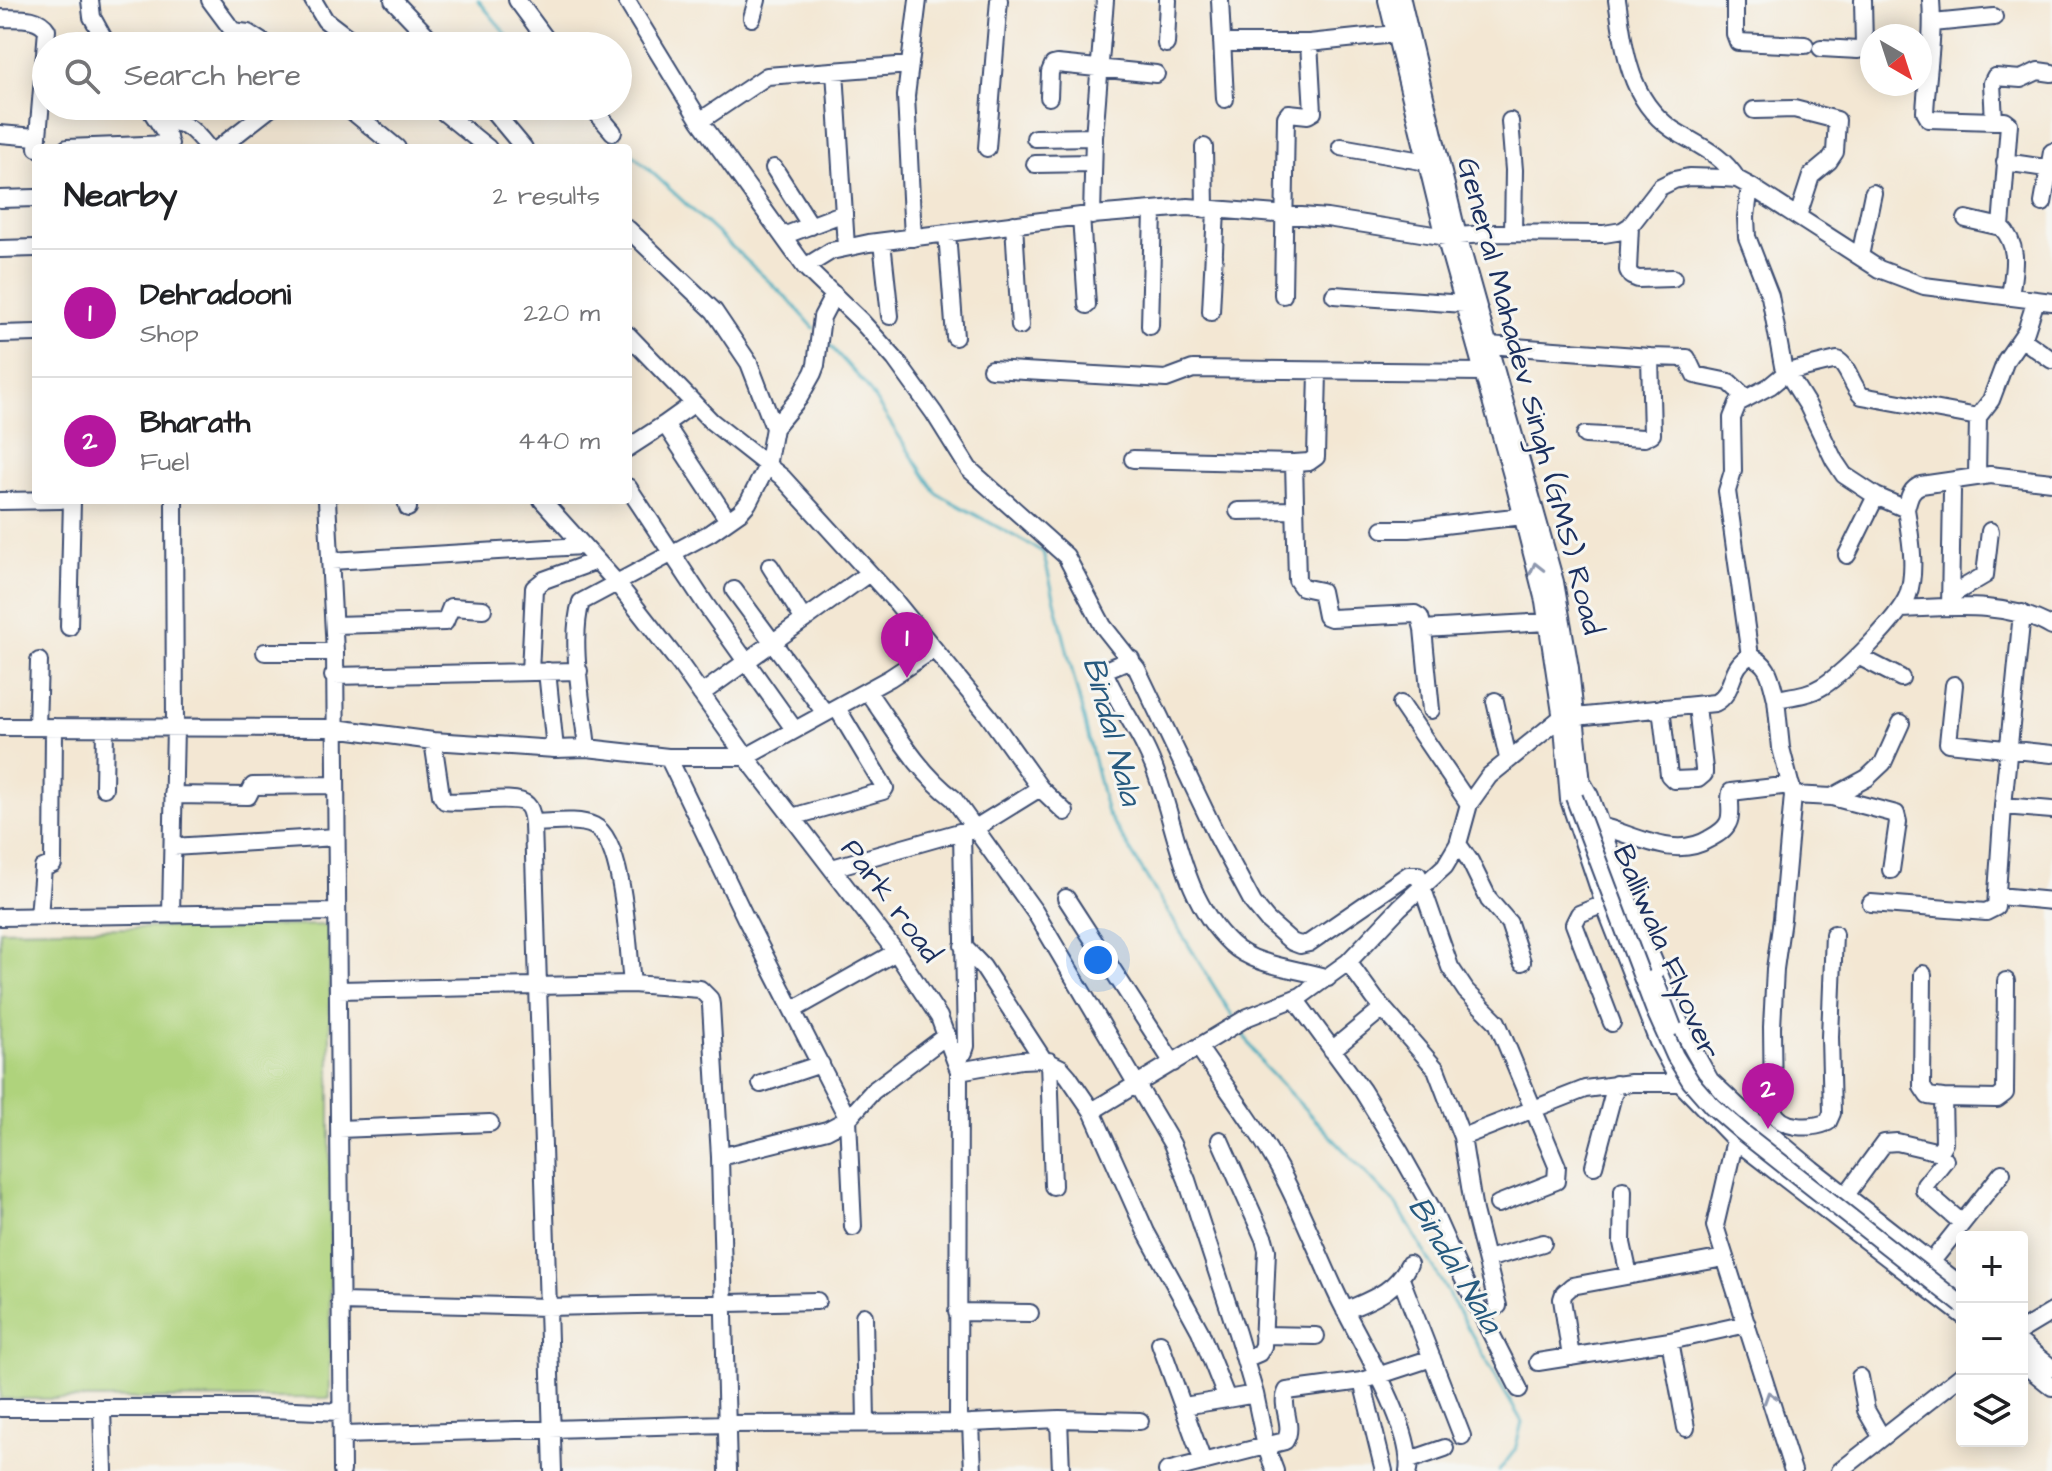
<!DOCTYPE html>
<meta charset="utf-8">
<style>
:root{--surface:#fff;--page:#f2f2f2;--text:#202124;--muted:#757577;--line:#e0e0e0;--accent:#b5179e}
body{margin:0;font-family:"Architects Daughter",sans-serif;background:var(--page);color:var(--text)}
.controls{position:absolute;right:24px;bottom:24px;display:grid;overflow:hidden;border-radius:8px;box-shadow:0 4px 20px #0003}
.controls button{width:72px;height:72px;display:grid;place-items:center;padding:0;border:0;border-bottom:2px solid var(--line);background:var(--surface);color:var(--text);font:40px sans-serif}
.compass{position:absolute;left:1860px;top:24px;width:72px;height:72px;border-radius:50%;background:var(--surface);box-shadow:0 4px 20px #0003;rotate:141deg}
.you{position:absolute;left:1098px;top:960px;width:28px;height:28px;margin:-20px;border:6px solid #fff;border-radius:50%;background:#1a73e8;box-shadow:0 0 0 12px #1a73e833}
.badge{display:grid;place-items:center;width:52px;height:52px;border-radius:50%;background:var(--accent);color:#fff;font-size:26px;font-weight:700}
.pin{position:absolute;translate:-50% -66px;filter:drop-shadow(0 2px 4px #0008)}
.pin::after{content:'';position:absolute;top:42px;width:28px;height:24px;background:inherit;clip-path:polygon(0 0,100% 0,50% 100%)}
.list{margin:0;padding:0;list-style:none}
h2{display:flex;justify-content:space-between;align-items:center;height:104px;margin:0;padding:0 32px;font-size:34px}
h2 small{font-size:26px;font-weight:400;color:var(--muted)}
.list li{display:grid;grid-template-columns:52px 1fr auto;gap:24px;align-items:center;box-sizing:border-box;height:128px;padding:0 32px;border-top:2px solid var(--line)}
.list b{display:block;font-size:30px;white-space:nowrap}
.list p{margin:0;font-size:26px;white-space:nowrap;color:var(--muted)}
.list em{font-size:26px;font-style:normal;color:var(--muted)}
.icon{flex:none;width:44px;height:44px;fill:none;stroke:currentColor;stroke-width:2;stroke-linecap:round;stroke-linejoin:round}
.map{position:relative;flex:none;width:2052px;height:1471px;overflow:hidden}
.search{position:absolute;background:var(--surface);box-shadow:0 4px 20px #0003;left:32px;top:32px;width:600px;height:88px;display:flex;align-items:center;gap:20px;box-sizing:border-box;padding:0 28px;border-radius:44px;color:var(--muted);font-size:30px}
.panel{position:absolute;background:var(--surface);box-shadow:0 4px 20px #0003;left:32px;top:144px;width:600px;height:360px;border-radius:8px}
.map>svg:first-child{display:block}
</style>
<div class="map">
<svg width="2052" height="1471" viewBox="0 0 2052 1471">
<rect width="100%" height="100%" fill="#f6f6f2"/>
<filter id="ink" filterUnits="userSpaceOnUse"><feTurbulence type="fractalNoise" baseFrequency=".0125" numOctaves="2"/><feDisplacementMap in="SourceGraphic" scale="16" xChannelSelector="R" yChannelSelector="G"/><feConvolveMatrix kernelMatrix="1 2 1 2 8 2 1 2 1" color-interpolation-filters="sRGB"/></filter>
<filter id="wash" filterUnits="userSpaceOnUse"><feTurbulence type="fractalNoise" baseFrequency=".006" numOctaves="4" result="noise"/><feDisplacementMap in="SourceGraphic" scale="32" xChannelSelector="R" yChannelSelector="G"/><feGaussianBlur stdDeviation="1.8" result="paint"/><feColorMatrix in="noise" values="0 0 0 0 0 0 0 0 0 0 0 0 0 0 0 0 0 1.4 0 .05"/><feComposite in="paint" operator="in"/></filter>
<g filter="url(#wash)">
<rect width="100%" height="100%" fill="#f3e7d3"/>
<path fill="#afd37b" stroke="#65816c" stroke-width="2" d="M330,925V1398L0,1399V930Z"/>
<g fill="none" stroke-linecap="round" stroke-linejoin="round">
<path stroke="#3ca9bc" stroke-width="3" d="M478,0L516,46
M614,137L626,148
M628,150L789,300L814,328
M825,340L865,384L936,493L1043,552L1107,813L1233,1017
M1239,1027L1263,1065L1399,1208L1522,1422L1515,1450L1499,1471"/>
</g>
</g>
<g filter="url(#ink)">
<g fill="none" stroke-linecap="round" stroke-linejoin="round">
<g stroke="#3b4b70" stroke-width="20">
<path id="minor" d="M90,0L92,17L108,46
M210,0L233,31L248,33L268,46
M313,0L325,20L359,46
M393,0L437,46
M517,0L551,46
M626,0L700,121L805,267L861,321L895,359L934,413L969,469L1066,556L1103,626L1137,669L1216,834L1253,903L1267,920L1292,942L1300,945L1309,943L1408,875H1418L1450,967L1466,991L1497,1022L1557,1166L1556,1181L1498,1204
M1220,0L1225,99
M1387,0L1444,233L1513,479L1544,601L1563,726L1569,800L1604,904L1658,1042L1680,1083L1735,1140L1962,1315
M1402,0L1458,236L1555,582L1570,668L1583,793
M1617,0C1625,52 1629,105 1680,134C1702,147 1723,156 1737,179
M1735,0V34L1738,42L1805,45
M1931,0C1934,38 1927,74 1925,112L1929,119L1994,121L1992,83L1995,77L2021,79L2038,71L2052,73
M0,18C16,19 38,15 47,30L37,148
M752,18L757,0
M1933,23L1994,17
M1222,43H1309L1395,34
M1166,44L1168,0
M1821,48L1858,50L1864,46L1863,0
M835,71L846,247
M1049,97L1050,72L1053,65L1057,64L1156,74
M148,106L168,137L170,148
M346,106L397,148
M436,106L488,148
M489,106L524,148
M591,106L613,132
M1754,110L1794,109L1837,120L1835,152L1829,161L1811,176L1798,216
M158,121C186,122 191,126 208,148
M700,121L767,76L910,65
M1510,121L1514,170L1513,233
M1994,121H2005L2009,124L2001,227C2021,247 2013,272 2010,297
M0,134L36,137
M1035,138L1094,137
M1204,147L1205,209
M1341,147L1427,162
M67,148L170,144
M219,148L273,106
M987,148L999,0
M2005,162L2052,169
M1035,164L1093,163
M774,168L811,226
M1750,186L1746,217L1747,237L1770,296L1783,366L1808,406L1834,460L1844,475L1876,496L1906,509C1910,536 1917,568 1908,595C1899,618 1845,672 1823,686C1809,695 1792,696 1776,699L1781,748L1793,795L1782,919L1775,969L1772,1027L1773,1109C1779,1130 1811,1129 1828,1122L1832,1113L1830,1037L1834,934
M0,199L36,198
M2043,203L2052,152
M1081,216L1087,305
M1092,216L1094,137L1105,0
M1966,219L2001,227
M1014,224L1020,326
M1630,226L1628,270L1631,276L1638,279L1673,278
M628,229L714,311L749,363L774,428
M947,233L955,337
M783,236L844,213
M913,238L906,96L918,0
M882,242L890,316
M0,249L36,248
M1860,256L1873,193
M805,267L831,251L869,243L1081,216L1188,207L1327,218L1446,237L1496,233L1604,234L1622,231L1630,226L1660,187L1674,180L1689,177L1723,178L1737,179L1750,186L1879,269L1924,286L2052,302
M1283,295L1286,117L1289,113L1308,115L1313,112L1309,43
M1334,295L1464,304
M1211,312L1216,210
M1150,326L1153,211
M0,334L36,333
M628,335L711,421L782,477L895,601L988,715L1040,788L1065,812
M2022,339L2052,360
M1489,345L1650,357L1652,434L1644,438L1585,435
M1650,357L1687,358L1695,375L1729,382L1746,398
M991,369L1166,379L1193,369L1483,372
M1318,371L1316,457L1309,462L1294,463L1297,580L1302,587L1321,591L1326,616L1331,618L1415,614L1420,617L1423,629L1548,622
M693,404L665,424L728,520
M628,448L665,424
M1133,459L1294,463
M1977,476L1978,417L1991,400L2006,360L2026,331L2036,300
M628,487L706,605L794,729
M327,500L335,652L342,1471
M406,500L408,508
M542,500L616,582L680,664L746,757L896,952L939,1017L959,1071L958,1422
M0,501L61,500
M1906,509C1909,498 1910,489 1921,485L1990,475L2052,482
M1238,511L1295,510
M1383,529H1409L1523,516
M1847,555L1876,496
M331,561L582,546
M770,566L804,620
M734,590L825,713
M1951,595L1985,575L1990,531
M1950,607L1952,491
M1901,609C1950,607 2008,601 2052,627
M334,625L445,622L451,607L483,609
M69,627L72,500
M1423,629L1431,710
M265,652H335
M1750,656L1727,491L1733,471L1732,418L1738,403L1770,386L1787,372L1837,360C1849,366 1851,386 1862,396L1978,417
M1858,656L1901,678
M1131,659L1105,670C1105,681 1137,730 1144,745C1177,809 1175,892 1231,944C1256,967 1297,968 1328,978
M547,671L555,749
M530,672L534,588L544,580L596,561
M333,676L579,671
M1954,685L1948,743L2052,754
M867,691C893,727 917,771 953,798L1035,912L1172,1144L1187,1180L1237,1333L1255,1394L1266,1447L1275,1471
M701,694L869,573
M1495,701L1508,758
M1401,704L1469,804
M1661,708L1669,775L1674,780L1698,779L1704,774V769L1697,706
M1575,717L1715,703C1736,692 1728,666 1750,656C1770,663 1771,681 1776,699
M0,727L335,728L433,741L555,749L587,748L668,757H746L890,678L934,649
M37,727L39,661
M433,741L441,795L445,801C464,805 516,793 527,805C532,810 532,818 533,823L553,1471
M587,748C583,707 569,641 581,602L710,533L740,512L748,503L767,466L774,428L799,398L813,373L816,365L822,317L834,294
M668,757L745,917L848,1119L853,1227
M1582,782L1590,796L1622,886L1685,1035L1710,1080L1746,1114L1812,1169L1962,1286
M104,788L105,727
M173,795L248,796L253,786L336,785
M1793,795L1832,797L1867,778L1883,763L1901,723
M1832,797L1896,814L1898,822L1891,870
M2003,806L2052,810
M792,817L883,791L885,788L837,708
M533,823C551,823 578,818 594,826C625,841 628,951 632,984
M1600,826C1635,835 1675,860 1709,839C1716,835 1724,831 1728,823C1733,814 1728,802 1731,792L1791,785
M1458,844L1470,861L1489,900L1509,923L1522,962
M173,847L336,837
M832,868L977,827L1040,788
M1998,896L2052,901
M1066,898L1173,1063
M1871,903L1986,912L1996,907L2003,806L2022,613
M1604,904L1579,914L1574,924L1612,1023
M171,914L175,727L174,500
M39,916L43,868L53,864L54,727
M0,917L337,912
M963,946L983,967L1043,1059
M1348,962L1375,999L1436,1069L1462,1137L1474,1211L1498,1306
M1923,974L1922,1087L1928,1096L1943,1098
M338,990L632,984L700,989L710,999L711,1005L720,1157L728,1471
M1295,999L1362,1090L1400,1152L1432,1209L1461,1274L1519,1389
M793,1010L896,952
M1199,1048C1226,1088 1257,1127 1280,1170C1301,1209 1317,1251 1336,1292C1355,1334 1415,1428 1408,1471
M1332,1050L1383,1008
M956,1060L964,1052L966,1046L962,832
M1049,1061L1053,1186
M959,1071L1021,1060L1043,1059L1061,1068L1068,1076L1092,1111L1146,1232L1200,1331L1227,1399L1255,1394
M761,1084L821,1064
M1092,1111L1248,1017L1301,996L1348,962L1400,907L1445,866L1458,844L1469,804L1489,776L1562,717
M339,1129L490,1123
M1462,1137L1585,1089L1631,1083H1680
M1220,1140L1264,1239L1267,1250L1263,1346L1259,1353L1245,1359
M1735,1140L1715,1226L1793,1471
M720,1157L827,1130L848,1119L873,1091L947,1035
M1945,1160L1925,1185L1924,1190L1962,1223
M1594,1166L1616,1084
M1623,1190L1622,1243L1629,1275
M1846,1195L1884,1143L1897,1142L1935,1151L1940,1150L1944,1143L1943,1098L1997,1099L2005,1093L2006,981
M1487,1259L1543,1243
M1925,1270L2002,1173
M1401,1279L1462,1436
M340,1302L547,1307L817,1301
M1345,1311C1372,1299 1395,1292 1409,1264
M957,1312L1030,1313
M864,1316L866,1423
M2022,1330L2052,1312
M1263,1335L1316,1336
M1670,1341L1686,1428
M1160,1343L1203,1462
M2022,1344L2052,1368
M1571,1357L1562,1299L1564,1293L1572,1286L1724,1258
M1538,1362L1670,1341L1747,1324
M2022,1363L2052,1387
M1860,1377L1866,1410L1882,1438
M1362,1381L1384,1471
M1184,1406L1227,1399
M0,1408H248L341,1412
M102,1408L104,1471
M1059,1419L1061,1471
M971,1423L973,1471
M342,1435L726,1424L971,1423L1059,1419L1140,1421
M1410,1460L1445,1448
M1167,1471L1285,1441C1295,1425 1279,1406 1287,1391L1362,1381L1432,1358
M1840,1471L1962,1375"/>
</g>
<use href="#minor" stroke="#fff" stroke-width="16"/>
<g stroke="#3b4b70" stroke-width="20" stroke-linecap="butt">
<path id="minor-bridge" d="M1574,797L1654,1009L1675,1056L1691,1082L1712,1106L1742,1132L1962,1305
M1654,978L1673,1027"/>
</g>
<use href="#minor-bridge" stroke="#fff" stroke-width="16"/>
</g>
<defs><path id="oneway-chevron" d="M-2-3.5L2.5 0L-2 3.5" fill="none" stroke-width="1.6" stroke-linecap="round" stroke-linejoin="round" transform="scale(2)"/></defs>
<g stroke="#8d97ae">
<use href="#oneway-chevron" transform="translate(1536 568) rotate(-104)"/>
<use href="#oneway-chevron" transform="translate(1770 1397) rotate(-108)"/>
</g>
</g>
<g text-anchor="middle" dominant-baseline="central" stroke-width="6" stroke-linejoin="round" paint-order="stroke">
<g font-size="30" fill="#1b2f5e" stroke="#f6f6f2">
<text transform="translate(1530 396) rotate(75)">General Mahadev Singh (GMS) Road</text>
<text transform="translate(891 901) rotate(53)">Park road</text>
<text transform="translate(1666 952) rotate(67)">Balliwala Flyover</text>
</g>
<g font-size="32" font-style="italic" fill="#275a7f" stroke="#f6f6f2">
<text transform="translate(1112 731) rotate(75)">Bindal Nala</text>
<text transform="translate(1455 1265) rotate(59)">Bindal Nala</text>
</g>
</g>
</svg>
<div class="controls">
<button>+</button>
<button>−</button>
<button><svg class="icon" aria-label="layers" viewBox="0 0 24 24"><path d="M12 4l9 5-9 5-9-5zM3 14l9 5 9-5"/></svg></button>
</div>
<svg class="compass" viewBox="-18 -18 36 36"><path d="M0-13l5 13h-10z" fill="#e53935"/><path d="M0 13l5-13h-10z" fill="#757577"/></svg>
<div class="you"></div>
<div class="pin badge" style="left:907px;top:678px">1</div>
<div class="pin badge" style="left:1768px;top:1129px">2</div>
<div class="search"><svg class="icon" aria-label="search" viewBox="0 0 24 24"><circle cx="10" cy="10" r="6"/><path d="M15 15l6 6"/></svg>Search here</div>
<section class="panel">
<h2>Nearby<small>2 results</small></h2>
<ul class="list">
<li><span class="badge">1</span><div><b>Dehradooni</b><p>Shop</p></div><em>220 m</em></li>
<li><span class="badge">2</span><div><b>Bharath</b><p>Fuel</p></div><em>440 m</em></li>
</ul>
</section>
</div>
